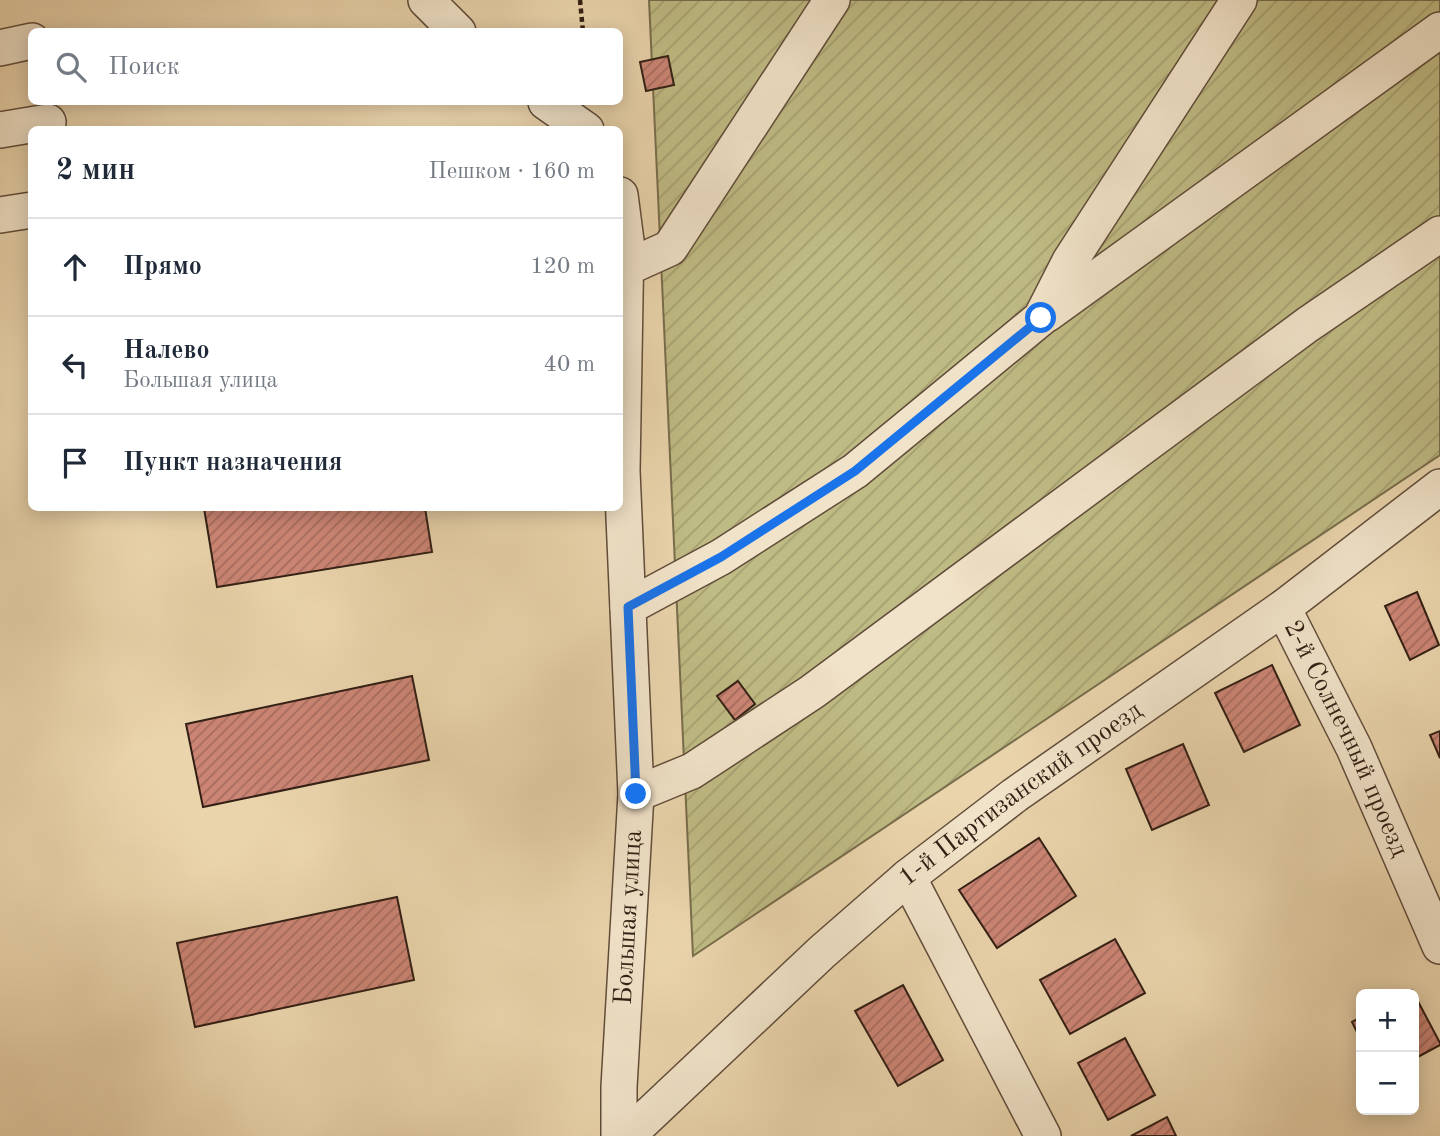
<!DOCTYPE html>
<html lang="ru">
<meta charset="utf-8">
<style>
:root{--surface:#fff;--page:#f6f6f7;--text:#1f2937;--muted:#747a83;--line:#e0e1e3}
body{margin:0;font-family:"Old Standard TT",serif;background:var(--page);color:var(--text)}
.controls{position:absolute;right:21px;bottom:21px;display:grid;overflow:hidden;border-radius:10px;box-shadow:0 4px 18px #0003}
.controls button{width:63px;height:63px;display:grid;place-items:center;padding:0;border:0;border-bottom:2px solid var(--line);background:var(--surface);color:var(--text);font:35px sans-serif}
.stop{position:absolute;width:21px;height:21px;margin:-16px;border:5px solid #1a73e8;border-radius:50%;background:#fff}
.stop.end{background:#1a73e8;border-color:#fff;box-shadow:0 2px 7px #0008}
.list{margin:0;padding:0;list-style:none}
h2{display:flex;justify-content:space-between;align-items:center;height:91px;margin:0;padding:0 28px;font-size:30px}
h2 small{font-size:23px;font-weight:400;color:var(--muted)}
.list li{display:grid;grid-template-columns:46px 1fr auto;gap:21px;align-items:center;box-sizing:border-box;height:98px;padding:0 28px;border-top:2px solid var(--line)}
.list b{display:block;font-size:26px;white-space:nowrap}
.list p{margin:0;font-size:23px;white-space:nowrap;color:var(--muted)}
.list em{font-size:23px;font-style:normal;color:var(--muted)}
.icon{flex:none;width:38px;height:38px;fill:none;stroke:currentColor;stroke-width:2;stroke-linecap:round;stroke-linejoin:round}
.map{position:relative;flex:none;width:1440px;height:1136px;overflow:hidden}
.search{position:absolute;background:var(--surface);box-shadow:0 4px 18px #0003;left:28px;top:28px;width:595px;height:77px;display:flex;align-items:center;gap:18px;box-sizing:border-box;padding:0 24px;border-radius:10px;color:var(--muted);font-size:26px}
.panel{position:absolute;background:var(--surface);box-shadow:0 4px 18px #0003;left:28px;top:126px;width:595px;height:385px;border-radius:10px}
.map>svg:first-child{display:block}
</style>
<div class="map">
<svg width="1440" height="1136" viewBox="0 0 1440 1136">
<defs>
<pattern id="garden-furrows" width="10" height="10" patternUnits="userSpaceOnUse" patternTransform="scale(1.75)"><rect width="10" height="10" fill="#bfbb84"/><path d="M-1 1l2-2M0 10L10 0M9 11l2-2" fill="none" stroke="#a5a071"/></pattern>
<pattern id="building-hatch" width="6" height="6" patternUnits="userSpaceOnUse" patternTransform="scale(1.75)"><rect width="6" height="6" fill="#cc8575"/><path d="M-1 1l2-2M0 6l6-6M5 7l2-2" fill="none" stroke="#a66c5f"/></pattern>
</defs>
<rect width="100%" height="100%" fill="#ead4ac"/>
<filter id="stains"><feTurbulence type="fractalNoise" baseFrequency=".00286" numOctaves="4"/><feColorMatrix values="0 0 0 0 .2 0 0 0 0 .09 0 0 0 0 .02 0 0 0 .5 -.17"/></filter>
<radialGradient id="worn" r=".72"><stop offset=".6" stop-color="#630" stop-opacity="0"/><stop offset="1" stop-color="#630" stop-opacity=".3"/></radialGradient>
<path fill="url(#garden-furrows)" stroke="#786d4c" stroke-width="2" d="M649,0H1440V455L693,956Z"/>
<path fill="url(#building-hatch)" stroke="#321f14" stroke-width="2" d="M668,56L674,85L646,91L640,62Z
M204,508H425L432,552L217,587Z
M1417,592L1439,645L1410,660L1385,606Z
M1272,665L1300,725L1244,752L1215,693Z
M412,676L429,760L203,807L186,724Z
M738,681L755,704L735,720L717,696Z
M1440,731V758L1430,735Z
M1183,744L1209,805L1152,830L1126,769Z
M1039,838L1076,896L997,948L959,890Z
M397,897L414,980L195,1027L177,943Z
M1115,939L1145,993L1070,1034L1040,980Z
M903,985L943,1060L898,1086L855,1011Z
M1412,990L1440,1043V1045L1414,1059V994H1404Z
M1361,1017V1040L1352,1022Z
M1125,1038L1155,1095L1108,1120L1078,1063Z
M1167,1117L1176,1136H1131Z"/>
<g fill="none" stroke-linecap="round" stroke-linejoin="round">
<g stroke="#604c3a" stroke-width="38">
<g id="minor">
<path d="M426,0L458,32"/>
<path d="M0,48L32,41"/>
<path d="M546,102L586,130"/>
<path d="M0,130L48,122"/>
<path d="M0,215L32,210"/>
<path d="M626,268L670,248L832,0"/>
<path d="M1047,314L1440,30"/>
<path d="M628,607L721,557L855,471L1041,318L1070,261L1239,0"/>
<path id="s1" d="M1283,608L1354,748L1440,946"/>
<path d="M636,794L692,771L812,692L1307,325L1440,234"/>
<path d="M908,877L1043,1136"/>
<path id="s2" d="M619,1136V1087L636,794L622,471L626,241L620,195"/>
<path id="s3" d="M627,1136L822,952L908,877L1015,795L1283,608L1440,487"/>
</g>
</g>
<path stroke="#321f14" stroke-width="4.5" stroke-dasharray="5 3.5" stroke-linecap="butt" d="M580,0L583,32"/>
<use href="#minor" stroke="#f1e3c9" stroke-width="35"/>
</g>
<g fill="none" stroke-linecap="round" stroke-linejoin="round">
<path stroke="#1a73e8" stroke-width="9" d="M636,794L628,607L721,557L855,471L1041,318"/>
</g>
<g text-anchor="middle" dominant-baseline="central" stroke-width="5" stroke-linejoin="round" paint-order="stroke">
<g font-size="26" fill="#321f14" stroke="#f1e3c9">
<text stroke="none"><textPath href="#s1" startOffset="145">2-й Солнечный проезд</textPath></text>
<text stroke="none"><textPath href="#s3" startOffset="522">1-й Партизанский проезд</textPath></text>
<text stroke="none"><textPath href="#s2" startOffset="219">Большая улица</textPath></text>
</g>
</g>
<rect width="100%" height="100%" filter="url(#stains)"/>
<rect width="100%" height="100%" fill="url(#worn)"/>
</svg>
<div class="controls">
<button>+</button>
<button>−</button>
</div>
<div class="stop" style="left:1041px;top:318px"></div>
<div class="stop end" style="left:636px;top:794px"></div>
<div class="search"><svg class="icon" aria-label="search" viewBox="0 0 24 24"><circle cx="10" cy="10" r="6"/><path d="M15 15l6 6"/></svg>Поиск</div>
<section class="panel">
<h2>2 мин<small>Пешком · 160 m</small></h2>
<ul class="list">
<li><svg class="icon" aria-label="ahead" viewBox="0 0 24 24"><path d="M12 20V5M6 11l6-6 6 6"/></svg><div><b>Прямо</b></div><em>120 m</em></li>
<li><svg class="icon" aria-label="left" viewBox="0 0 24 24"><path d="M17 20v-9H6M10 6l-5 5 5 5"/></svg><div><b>Налево</b><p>Большая улица</p></div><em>40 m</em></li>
<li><svg class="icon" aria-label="arrive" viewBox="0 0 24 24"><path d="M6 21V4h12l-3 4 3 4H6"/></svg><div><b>Пункт назначения</b></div></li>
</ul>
</section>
</div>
